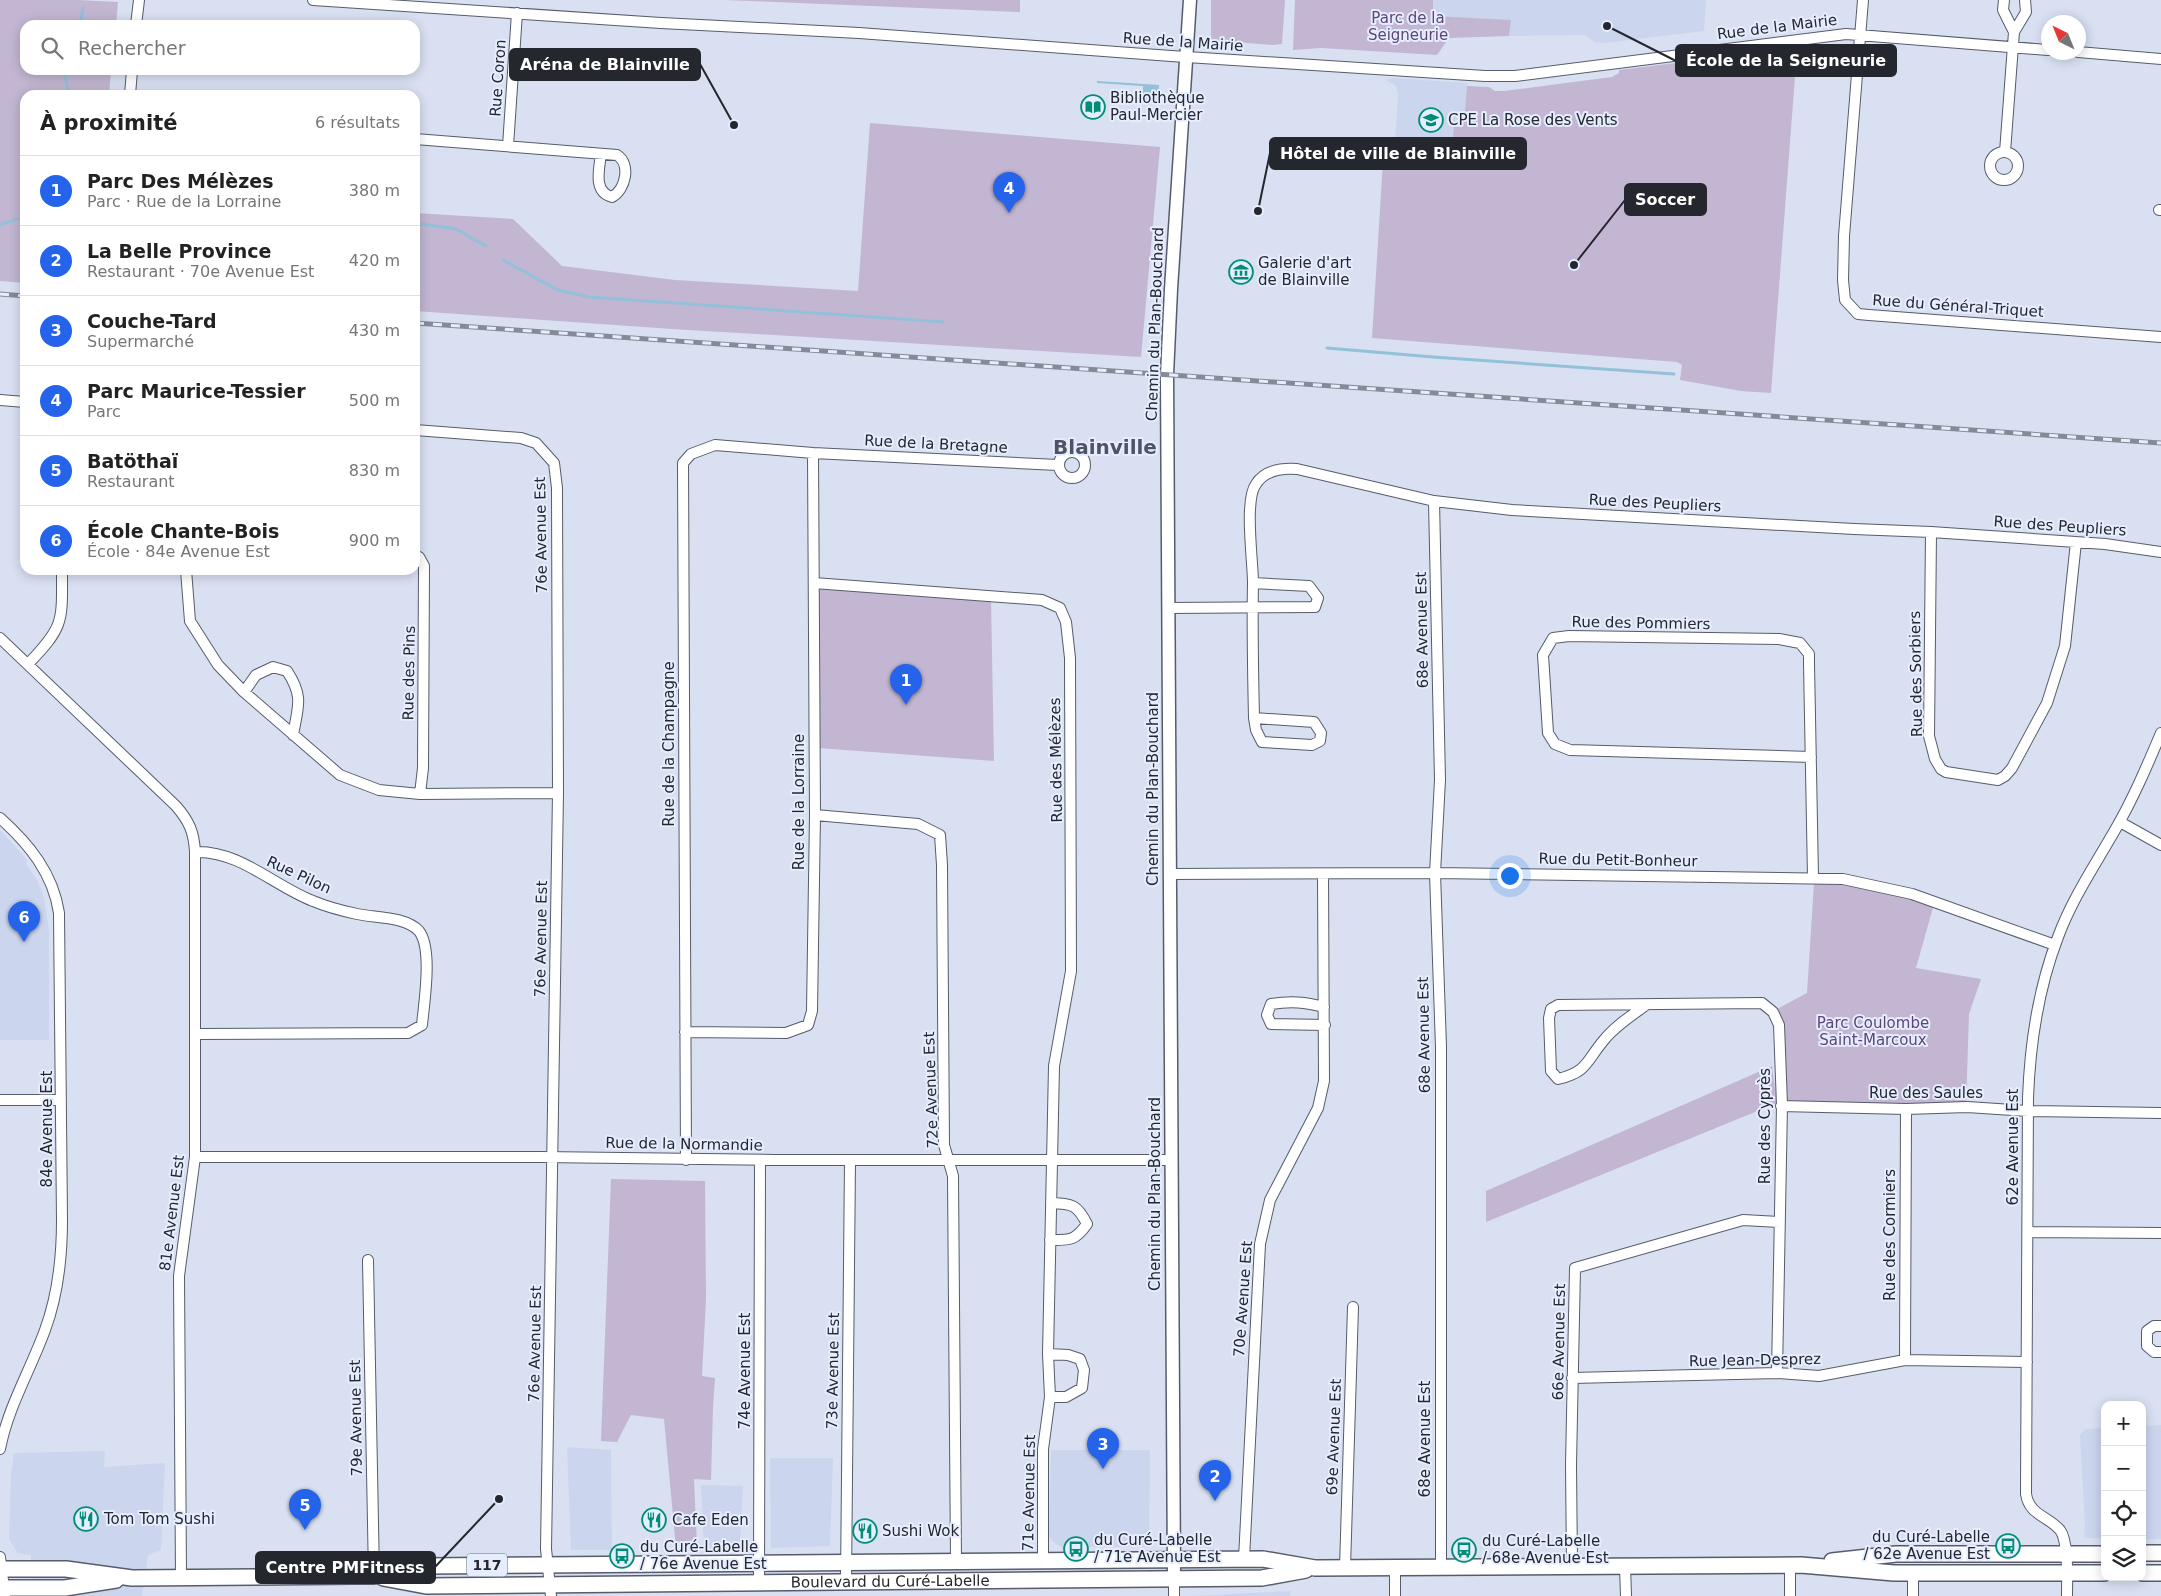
<!DOCTYPE html>
<html lang="fr">
<meta charset="utf-8">
<style>
:root{--surface:#fff;--page:#f2f2f2;--text:#222;--muted:#767676;--line:#e0e0e0;--accent:#2563eb}
body{margin:0;font-family:"DejaVu Sans",sans-serif;background:var(--page);color:var(--text)}
.controls{position:absolute;right:15px;bottom:15px;display:grid;overflow:hidden;border-radius:10px;box-shadow:0 2px 12px #0003}
.controls button{width:45px;height:45px;display:grid;place-items:center;padding:0;border:0;border-bottom:1px solid var(--line);background:var(--surface);color:var(--text);font:25px sans-serif}
.compass{position:absolute;left:2041px;top:15px;width:45px;height:45px;border-radius:50%;background:var(--surface);box-shadow:0 2px 12px #0003;rotate:317deg}
.you{position:absolute;left:1509px;top:875px;width:18px;height:18px;margin:-12px;border:4px solid #fff;border-radius:50%;background:#1a73e8;box-shadow:0 0 0 8px #1a73e833}
.badge{display:grid;place-items:center;width:32px;height:32px;border-radius:50%;background:var(--accent);color:#fff;font-size:16px;font-weight:700}
.pin{position:absolute;translate:-50% -41px;filter:drop-shadow(0 1px 2px #0008)}
.pin::after{content:'';position:absolute;top:26px;width:18px;height:15px;background:inherit;clip-path:polygon(0 0,100% 0,50% 100%)}
.list{margin:0;padding:0;list-style:none}
h2{display:flex;justify-content:space-between;align-items:center;height:65px;margin:0;padding:0 20px;font-size:21px}
h2 small{font-size:16px;font-weight:400;color:var(--muted)}
.list li{display:grid;grid-template-columns:32px 1fr auto;gap:15px;align-items:center;box-sizing:border-box;height:70px;padding:0 20px;border-top:1px solid var(--line)}
.list b{display:block;font-size:19px;white-space:nowrap}
.list p{margin:0;font-size:16px;white-space:nowrap;color:var(--muted)}
.list em{font-size:16px;font-style:normal;color:var(--muted)}
.icon{flex:none;width:28px;height:28px;fill:none;stroke:currentColor;stroke-width:2;stroke-linecap:round;stroke-linejoin:round}
.map{position:relative;flex:none;width:2161px;height:1596px;overflow:hidden}
.search{position:absolute;background:var(--surface);box-shadow:0 2px 12px #0003;left:20px;top:20px;width:400px;height:55px;display:flex;align-items:center;gap:12px;box-sizing:border-box;padding:0 18px;border-radius:15px;color:var(--muted);font-size:19px}
.panel{position:absolute;background:var(--surface);box-shadow:0 2px 12px #0003;left:20px;top:90px;width:400px;height:485px;border-radius:15px}
.map>svg:first-child{display:block}
</style>
<div class="map">
<svg width="2161" height="1596" viewBox="0 0 2161 1596">
<rect width="100%" height="100%" fill="#d8e0f2"/>
<path fill="#cbd5ee" d="M1433,0H1706L1704,31L1605,43L1595,42L1584,35L1509,36L1511,21L1432,16Z
M1392,78L1467,83L1465,117L1464,122L1458,127L1451,165L1394,161L1398,94L1396,86L1386,80Z
M0,830L27,860L26,864L36,878L44,897L49,930V1040H0Z
M2161,1425V1539H2142V1426Z
M2105,1428V1538H2084L2085,1525L2080,1435L2085,1429Z
M567,1447L611,1450L612,1550H571Z
M1051,1450H1150L1149,1547H1062L1053,1542L1049,1537Z
M105,1451L104,1467L165,1463L161,1550L148,1555L142,1596H31V1555L18,1553L9,1539L11,1475L14,1453Z
M770,1458H833L830,1546L771,1548Z
M701,1485L743,1486L740,1549H704Z
M1291,1591L1290,1596H1191Z"/>
<path fill="#c2b6d2" d="M0,0H78L118,2L116,25H25V70H111L109,95H25V283L0,281Z
M724,0H1020V12Z
M1211,0H1285L1282,44L1273,45L1211,40Z
M1295,0H1433V16L1511,20L1509,36L1449,38L1437,55L1321,48L1293,50Z
M1797,50L1771,393L1741,391L1680,380L1682,365L1677,362L1372,338L1383,161L1450,165L1454,127H1458L1464,122L1467,86L1489,87L1495,91H1504L1612,77L1619,73V70L1765,52L1770,53Z
M870,123L1160,147L1141,357L672,329L415,311V213L513,219L562,266L675,280L858,291Z
M818,586L991,599L994,761L818,748Z
M1814,883L1875,887L1934,904L1916,968L1981,979L1969,1014L1966,1107L1782,1105L1775,1010L1807,993Z
M1772,1066L1777,1103L1486,1222V1191Z
M611,1179L705,1181L706,1299L702,1376L715,1378L713,1407L711,1480L694,1479L697,1547L676,1548L664,1419L631,1415L617,1442L601,1441Z"/>
<path fill="#92c1d9" d="M1097,81L1159,85L1158,103L1143,100V86L1097,83Z"/>
<g fill="none" stroke-linecap="round" stroke-linejoin="round">
<path stroke="#92c1d9" stroke-width="3" d="M80,25L83,8
M67,70L65,76L69,95
M415,223L456,229L486,246
M0,225L17,219
M503,260L558,290L589,297L943,322
M1327,348L1433,357L1674,374"/>
<g stroke="#565c6b" stroke-width="12">
<path id="minor" d="M313,0L661,23L859,33L1171,56L1485,76H1515L1846,34L2048,50
M1863,0L1844,236L1843,280L1845,300L1858,314L1869,315L2161,337
M2004,0L2003,10L2014,32
M136,25L139,0
M2078,52L2161,59
M130,95L132,70
M415,139L617,155C631,164 626,189 612,197C593,192 599,170 601,154
M508,146L517,13
M1990 166a14 14 0 1 1 28 0a14 14 0 1 1-28 0Z
M2005,152L2014,32L2026,12L2025,0
M2159,210H2161
M0,400L25,402
M415,430L521,438L536,443L554,463L557,488L558,793L546,1549L551,1596
M1059 465a13 13 0 1 1 26 0a13 13 0 1 1-26 0Z
M1434,501L1440,780L1435,873L1441,1047V1568
M1931,532L1929,736L1935,759L1941,769L1946,772L1998,780L2005,776L2012,768L2047,703L2065,646L2076,542
M415,556L419,557L424,566L423,768L420,794
M186,570L190,621L218,665L244,692L340,775L379,790L420,794L558,793
M814,583L1042,600L1060,608L1066,622L1070,658L1071,971L1054,1066L1048,1354L1050,1397L1043,1449V1561
M1168,608L1315,607L1318,598L1309,586L1253,583
M0,638L176,806C189,821 194,832 195,852V1157L179,1276L181,1577
M28,664C65,626 62,621 62,570
M244,692L256,675L273,667L287,671C304,697 298,706 293,735
M1254,718L1314,722L1321,733L1320,741L1312,745L1262,742L1256,730L1254,718C1253,673 1252,628 1253,583C1253,561 1244,500 1256,484C1265,470 1282,468 1297,469L1434,501L1512,510L1854,529L1931,532L2105,544L2161,552
M1811,757L1570,750L1555,744L1548,733L1543,655L1553,638L1569,636L1779,639L1800,643L1809,654V663L1813,877
M815,815L918,824L940,835L942,865L944,1145L953,1176L956,1562
M0,818C29,844 53,873 59,913L62,1220C62,1258 58,1295 45,1330C30,1371 8,1407 0,1449
M2120,822L2161,845
M1170,874L1435,873L1843,879L1912,894L2055,945
M1646,1005C1631,1016 1615,1026 1604,1040C1586,1061 1588,1072 1558,1079L1551,1071L1549,1018L1551,1009L1558,1005L1762,1003L1773,1012L1779,1025L1782,1105L1777,1373
M1324,1007C1305,1002 1291,1001 1271,1004L1267,1015L1271,1024L1325,1025
M685,1032L786,1033L808,1025L812,1011L815,815L813,453
M195,1034L408,1033L422,1025C424,1003 433,949 419,931C405,916 375,918 357,914C343,911 327,907 313,901C274,886 239,850 195,852
M0,1100H61
M1781,1106L1906,1109L1967,1107L2028,1111L2161,1113
M195,1157H541L775,1160H1172
M686,1160L683,463L691,454L715,445L813,453L1058,465
M2028,1232L2161,1233
M1050,1240C1070,1240 1075,1241 1087,1224C1077,1204 1072,1204 1051,1203
M368,1260L374,1576
M2161,1326H2154L2147,1331V1346L2154,1352H2161
M1048,1354L1068,1355L1080,1359L1084,1370L1082,1388L1066,1397H1050
M1905,1360L1906,1109
M1572,1378L1777,1373L1819,1376L1905,1360L2027,1362
M0,1557L5,1596
M1244,1559L1260,1244L1270,1200L1318,1108L1324,1081L1323,875
M1572,1566L1571,1465L1575,1268L1743,1220L1779,1222
M1625,1566L1626,1596
M1345,1568L1353,1307
M846,1581L850,1161
M759,1582L760,1160
M1174,1596V1579
M1395,1596V1568
M1790,1596V1565
M1913,1596V1573
M2067,1596C2067,1581 2069,1542 2060,1530C2048,1516 2029,1515 2026,1494L2028,1098C2030,1044 2038,989 2058,937C2072,899 2095,865 2115,830C2133,799 2147,766 2161,733"/>
</g>
<g stroke="#565c6b" stroke-width="15">
<path id="tertiary" d="M1174,1579L1167,375L1171,289L1190,0"/>
</g>
<g stroke="#565c6b" stroke-width="18">
<g id="primary">
<path d="M2142,1553H2161"/>
<path d="M1832,1561L1896,1554H2105"/>
<path d="M0,1569H66L132,1578L355,1576H374L427,1566L1263,1559L1315,1568L1801,1565L1894,1573H2105"/>
<path d="M2142,1573H2161"/>
<path id="s1" d="M383,1578L426,1586L1262,1578L1306,1570"/>
<path d="M0,1588H65L116,1580"/>
</g>
</g>
<use href="#minor" stroke="#fff" stroke-width="10"/>
<use href="#tertiary" stroke="#fff" stroke-width="12"/>
<use href="#primary" stroke="#fff" stroke-width="15"/>
<g stroke="#858a97" stroke-width="5">
<path id="rail" d="M0,294L25,296
M415,323L2161,443"/>
</g>
<use href="#rail" stroke="#e5edff" stroke-width="3" stroke-dasharray="9" stroke-linecap="butt"/>
</g>
<defs>
<g id="library-ring" transform="scale(1.25)"><circle r="9.5" fill="#e5edff" stroke="#008d76" stroke-width="1.5"/><path d="M-6-4Q-3-5.5-.7-3.5V5Q-3 3-6 4ZM6-4Q3-5.5 .7-3.5V5Q3 3 6 4Z" fill="#008d76"/></g>
<g id="school-ring" transform="scale(1.25)"><circle r="9.5" fill="#e5edff" stroke="#008d76" stroke-width="1.5"/><path d="M0-5L7-2L0 1L-7-2ZM-4 1L0 2.5L4 1V4Q0 6-4 4Z" fill="#008d76"/></g>
<g id="museum-ring" transform="scale(1.25)"><circle r="9.5" fill="#e5edff" stroke="#008d76" stroke-width="1.5"/><path d="M0-6L6-3V-2H-6V-3ZM-5-1h2V3h-2ZM-1-1h2V3h-2ZM3-1h2V3H3ZM-6 4H6V6H-6Z" fill="#008d76"/></g>
<g id="restaurant-ring" transform="scale(1.25)"><circle r="9.5" fill="#e5edff" stroke="#008d76" stroke-width="1.5"/><path d="M-5-6h1v4h1v-4h1v4h1v-4h1v5L-1.5 .5V6h-2V.5L-5-1ZM5-6V6H3V1.5H1.5Q1.5-4 5-6Z" fill="#008d76"/></g>
<g id="bus-ring" transform="scale(1.25)"><circle r="9.5" fill="#e5edff" stroke="#008d76" stroke-width="1.5"/><path d="M-5-6H5V4H4V6H2V4H-2V6H-4V4H-5ZM-3.5-4V0h7V-4ZM-3.5 1.2v1.5H-2V1.2ZM2 1.2v1.5H3.5V1.2Z" fill="#008d76"/></g>
</defs>
<g fill-rule="evenodd">
<use href="#library-ring" x="1093" y="107"/>
<use href="#school-ring" x="1431" y="120"/>
<use href="#museum-ring" x="1241" y="272"/>
<use href="#restaurant-ring" x="86" y="1519"/>
<use href="#restaurant-ring" x="654" y="1520"/>
<use href="#restaurant-ring" x="865" y="1531"/>
<use href="#bus-ring" x="2008" y="1546"/>
<use href="#bus-ring" x="1076" y="1549"/>
<use href="#bus-ring" x="1464" y="1550"/>
<use href="#bus-ring" x="622" y="1556"/>
</g>
<g text-anchor="middle" dominant-baseline="central" stroke-width="4" stroke-linejoin="round" paint-order="stroke">
<rect fill="#e5edff" stroke="#5e626c" stroke-width="1" x="467" y="1553.5" width="40" height="23" rx="4"/>
<g font-size="14" font-weight="bold" fill="#24272d">
<text x="487" y="1565">117</text>
</g>
<g font-size="15" fill="#5e447a" stroke="#e5edff">
<text x="1408" y="18">Parc de la<tspan x="1408" dy="17">Seigneurie</tspan></text>
<text x="1873" y="1023">Parc Coulombe<tspan x="1873" dy="17">Saint-Marcoux</tspan></text>
</g>
<g font-size="15" fill="#24272d" stroke="#e5edff">
<text transform="translate(1777 27) rotate(-7)">Rue de la Mairie</text>
<text transform="translate(1183 42) rotate(4)">Rue de la Mairie</text>
<text transform="translate(498 78) rotate(-86)">Rue Coron</text>
<text transform="translate(1958 306) rotate(4)">Rue du Général-Triquet</text>
<text transform="translate(1155 324) rotate(-88)">Chemin du Plan-Bouchard</text>
<text transform="translate(936 444) rotate(3)">Rue de la Bretagne</text>
<text transform="translate(1655 503) rotate(3)">Rue des Peupliers</text>
<text transform="translate(2060 526) rotate(4)">Rue des Peupliers</text>
<text transform="translate(541 535) rotate(-91)">76e Avenue Est</text>
<text transform="translate(1641 623) rotate(1)">Rue des Pommiers</text>
<text transform="translate(1422 630) rotate(-91)">68e Avenue Est</text>
<text transform="translate(409 673) rotate(-89)">Rue des Pins</text>
<text transform="translate(1916 674) rotate(-91)">Rue des Sorbiers</text>
<text transform="translate(669 744) rotate(-90)">Rue de la Champagne</text>
<text transform="translate(1056 760) rotate(-91)">Rue des Mélèzes</text>
<text transform="translate(1153 789) rotate(-90)">Chemin du Plan-Bouchard</text>
<text transform="translate(799 802) rotate(-90)">Rue de la Lorraine</text>
<text transform="translate(1618 860) rotate(1)">Rue du Petit-Bonheur</text>
<text transform="translate(299 875) rotate(25)">Rue Pilon</text>
<text transform="translate(541 939) rotate(-89)">76e Avenue Est</text>
<text transform="translate(1424 1035) rotate(-91)">68e Avenue Est</text>
<text transform="translate(931 1090) rotate(-92)">72e Avenue Est</text>
<text x="1926" y="1093">Rue des Saules</text>
<text transform="translate(1765 1126) rotate(-90)">Rue des Cyprès</text>
<text transform="translate(47 1129) rotate(-90)">84e Avenue Est</text>
<text transform="translate(684 1144) rotate(1)">Rue de la Normandie</text>
<text transform="translate(2013 1147) rotate(-90)">62e Avenue Est</text>
<text transform="translate(1155 1194) rotate(-90)">Chemin du Plan-Bouchard</text>
<text transform="translate(172 1213) rotate(-83)">81e Avenue Est</text>
<text transform="translate(1890 1235) rotate(-90)">Rue des Cormiers</text>
<text transform="translate(1243 1299) rotate(-86)">70e Avenue Est</text>
<text transform="translate(1559 1342) rotate(-89)">66e Avenue Est</text>
<text transform="translate(535 1344) rotate(-89)">76e Avenue Est</text>
<text transform="translate(1755 1360) rotate(-1)">Rue Jean-Desprez</text>
<text transform="translate(745 1371) rotate(-90)">74e Avenue Est</text>
<text transform="translate(833 1371) rotate(-89)">73e Avenue Est</text>
<text transform="translate(356 1418) rotate(-91)">79e Avenue Est</text>
<text transform="translate(1334 1437) rotate(-88)">69e Avenue Est</text>
<text transform="translate(1425 1439) rotate(-90)">68e Avenue Est</text>
<text transform="translate(1029 1493) rotate(-89)">71e Avenue Est</text>
<text stroke="none"><textPath href="#s1" startOffset="508">Boulevard du Curé-Labelle</textPath></text>
</g>
<g font-size="15" fill="#24272d" stroke="#e5edff" text-anchor="start">
<text x="1110" y="98">Bibliothèque<tspan x="1110" dy="17">Paul-Mercier</tspan></text>
<text x="1448" y="120">CPE La Rose des Vents</text>
<text x="1258" y="263">Galerie d'art<tspan x="1258" dy="17">de Blainville</tspan></text>
<text x="104" y="1519">Tom Tom Sushi</text>
<text x="672" y="1520">Cafe Eden</text>
<text x="882" y="1531">Sushi Wok</text>
<text x="1990" y="1537" text-anchor="end">du Curé-Labelle<tspan x="1990" dy="17">/ 62e Avenue Est</tspan></text>
<text x="1094" y="1540">du Curé-Labelle<tspan x="1094" dy="17">/ 71e Avenue Est</tspan></text>
<text x="1482" y="1541">du Curé-Labelle<tspan x="1482" dy="17">/ 68e Avenue Est</tspan></text>
<text x="640" y="1547">du Curé-Labelle<tspan x="640" dy="17">/ 76e Avenue Est</tspan></text>
</g>
<g font-size="20" font-weight="bold" fill="#4e5463" stroke="#e5edff">
<text x="1105" y="447">Blainville</text>
</g>
</g>
<path fill="none" stroke="#24272d" stroke-width="2" d="M1607 26L1676 61M734 125L700 64M1258 211L1270 153M1574 265L1625 200M499 1499L435 1567"/>
<g fill="#24272d" stroke="#e5edff" stroke-width="2">
<circle cx="1607" cy="26" r="5"/>
<circle cx="734" cy="125" r="5"/>
<circle cx="1258" cy="211" r="5"/>
<circle cx="1574" cy="265" r="5"/>
<circle cx="499" cy="1499" r="5"/>
</g>
<g fill="#24272d" stroke="#24272d" stroke-width="2">
<rect x="1676" y="45" width="220" height="31" rx="5"/>
<rect x="510" y="49" width="190" height="31" rx="5"/>
<rect x="1270" y="138" width="256" height="31" rx="5"/>
<rect x="1625" y="184" width="81" height="31" rx="5"/>
<rect x="256" y="1552" width="179" height="31" rx="5"/>
</g>
<g font-size="16" text-anchor="middle" font-weight="bold" fill="#fff">
<text x="1786" y="66">École de la Seigneurie</text>
<text x="605" y="70">Aréna de Blainville</text>
<text x="1398" y="159">Hôtel de ville de Blainville</text>
<text x="1665" y="205">Soccer</text>
<text x="345" y="1573">Centre PMFitness</text>
</g>
</svg>
<div class="controls">
<button>+</button>
<button>−</button>
<button><svg class="icon" aria-label="locate" viewBox="0 0 24 24"><circle cx="12" cy="12" r="6"/><path d="M12 2v4M12 18v4M2 12h4M18 12h4"/></svg></button>
<button><svg class="icon" aria-label="layers" viewBox="0 0 24 24"><path d="M12 4l9 5-9 5-9-5zM3 14l9 5 9-5"/></svg></button>
</div>
<svg class="compass" viewBox="-18 -18 36 36"><path d="M0-13l5 13h-10z" fill="#e53935"/><path d="M0 13l5-13h-10z" fill="#767676"/></svg>
<div class="you"></div>
<div class="pin badge" style="left:906px;top:705px">1</div>
<div class="pin badge" style="left:1215px;top:1501px">2</div>
<div class="pin badge" style="left:1103px;top:1469px">3</div>
<div class="pin badge" style="left:1009px;top:213px">4</div>
<div class="pin badge" style="left:305px;top:1530px">5</div>
<div class="pin badge" style="left:24px;top:942px">6</div>
<div class="search"><svg class="icon" aria-label="search" viewBox="0 0 24 24"><circle cx="10" cy="10" r="6"/><path d="M15 15l6 6"/></svg>Rechercher</div>
<section class="panel">
<h2>À proximité<small>6 résultats</small></h2>
<ul class="list">
<li><span class="badge">1</span><div><b>Parc Des Mélèzes</b><p>Parc · Rue de la Lorraine</p></div><em>380 m</em></li>
<li><span class="badge">2</span><div><b>La Belle Province</b><p>Restaurant · 70e Avenue Est</p></div><em>420 m</em></li>
<li><span class="badge">3</span><div><b>Couche-Tard</b><p>Supermarché</p></div><em>430 m</em></li>
<li><span class="badge">4</span><div><b>Parc Maurice-Tessier</b><p>Parc</p></div><em>500 m</em></li>
<li><span class="badge">5</span><div><b>Batöthaï</b><p>Restaurant</p></div><em>830 m</em></li>
<li><span class="badge">6</span><div><b>École Chante-Bois</b><p>École · 84e Avenue Est</p></div><em>900 m</em></li>
</ul>
</section>
</div>
